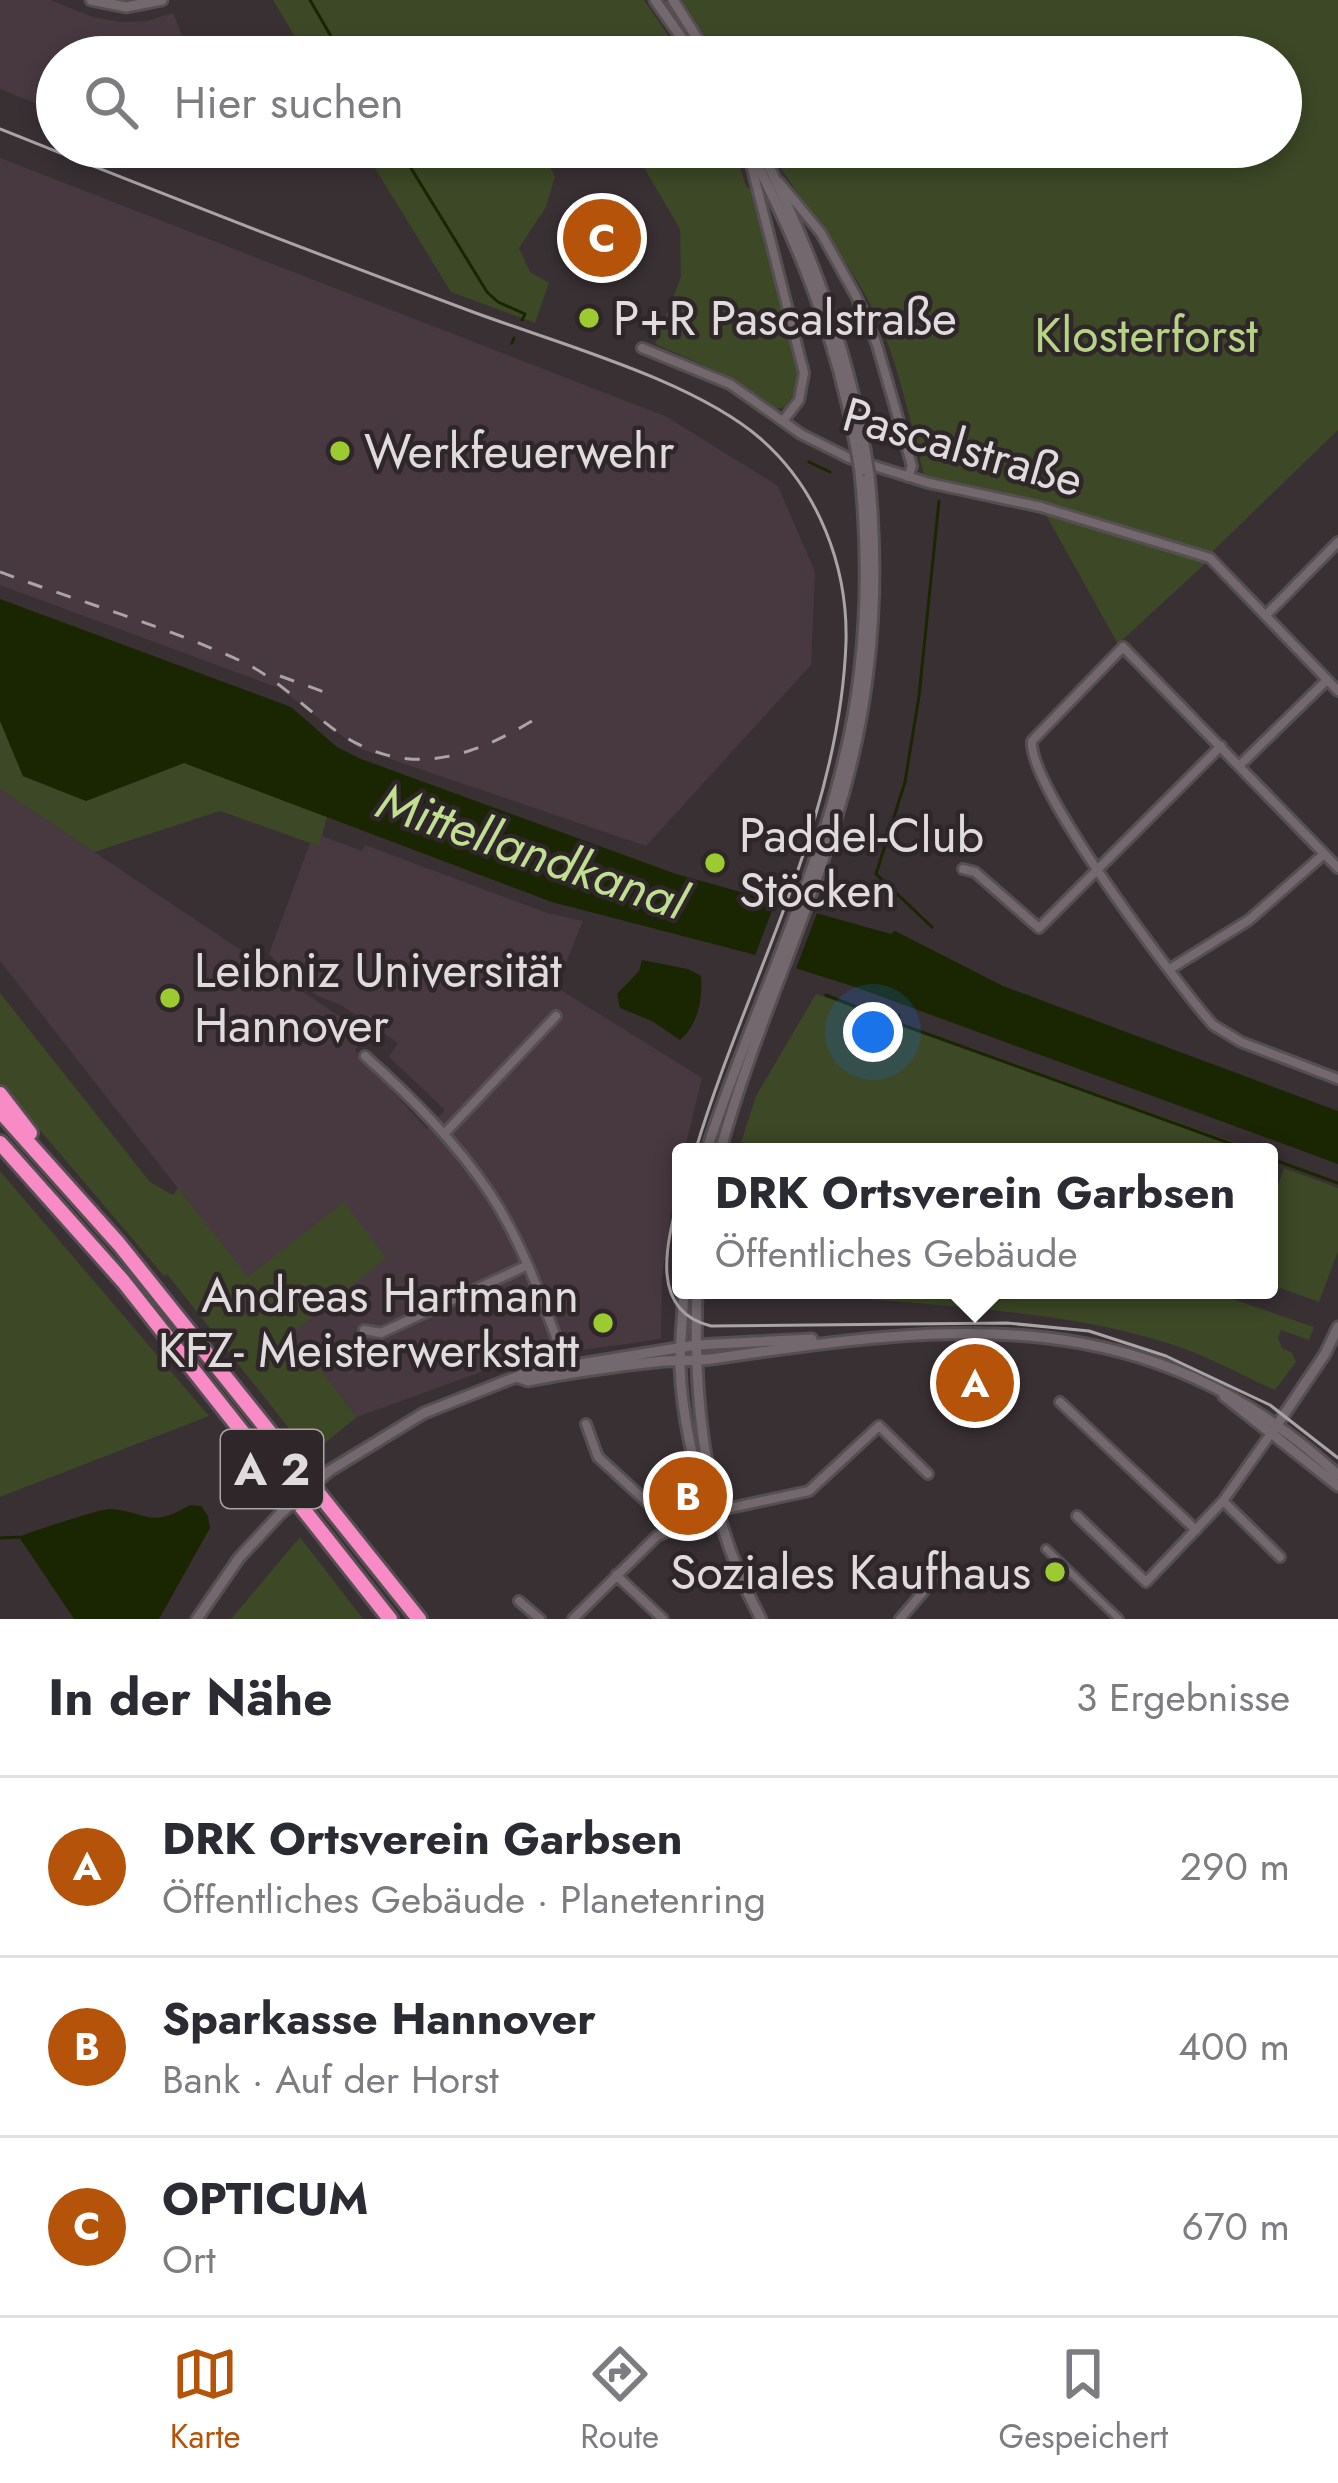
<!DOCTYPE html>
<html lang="de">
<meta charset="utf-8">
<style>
:root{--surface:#fff;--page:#f2f2f3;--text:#2b2b33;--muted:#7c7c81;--line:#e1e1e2;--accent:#b45309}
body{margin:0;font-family:Jost,sans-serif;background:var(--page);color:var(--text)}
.you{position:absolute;left:873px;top:1032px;width:42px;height:42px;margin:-30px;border:9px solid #fff;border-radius:50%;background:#1a73e8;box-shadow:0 0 0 18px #1a73e833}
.badge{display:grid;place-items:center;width:78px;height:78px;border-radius:50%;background:var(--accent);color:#fff;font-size:39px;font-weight:700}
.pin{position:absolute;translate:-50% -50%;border:6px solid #fff;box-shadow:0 3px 12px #0006}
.popup{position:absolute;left:672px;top:1143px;width:606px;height:156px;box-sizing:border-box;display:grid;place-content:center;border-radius:12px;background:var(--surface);filter:drop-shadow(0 3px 9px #0005);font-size:39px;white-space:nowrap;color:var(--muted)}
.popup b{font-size:45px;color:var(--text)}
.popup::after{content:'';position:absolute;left:50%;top:100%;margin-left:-24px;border:24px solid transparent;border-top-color:var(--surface)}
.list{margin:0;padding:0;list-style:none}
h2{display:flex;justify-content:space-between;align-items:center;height:156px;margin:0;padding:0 48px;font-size:51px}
h2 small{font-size:39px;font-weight:400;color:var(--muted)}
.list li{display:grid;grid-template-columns:78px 1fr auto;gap:36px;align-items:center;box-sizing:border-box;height:180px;padding:0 48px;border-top:3px solid var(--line)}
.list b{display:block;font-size:45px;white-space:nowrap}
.list p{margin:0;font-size:39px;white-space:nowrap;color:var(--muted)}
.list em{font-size:39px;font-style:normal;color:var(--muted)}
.icon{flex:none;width:66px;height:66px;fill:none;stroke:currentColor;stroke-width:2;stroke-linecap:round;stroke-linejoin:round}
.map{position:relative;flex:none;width:1338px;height:1619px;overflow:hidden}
.search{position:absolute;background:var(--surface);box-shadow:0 6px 18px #0003;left:36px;right:36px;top:36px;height:132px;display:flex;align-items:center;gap:30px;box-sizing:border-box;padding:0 42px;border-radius:66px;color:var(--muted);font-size:45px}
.sheet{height:696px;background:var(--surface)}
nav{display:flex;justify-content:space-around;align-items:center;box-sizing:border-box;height:168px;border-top:3px solid var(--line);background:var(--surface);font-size:33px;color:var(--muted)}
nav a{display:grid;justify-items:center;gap:6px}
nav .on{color:var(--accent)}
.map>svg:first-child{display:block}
</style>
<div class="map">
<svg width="1338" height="1619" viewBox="0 0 1338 1619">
<rect width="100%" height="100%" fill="#393034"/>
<path fill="#483940" d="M0,0H50L93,17L120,22L147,21L173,13L191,57H57V112L0,89Z
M0,158L667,417L778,486L815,572L811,665L646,846L358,748L279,688L0,585Z
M0,789L366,1034L355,1050L427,1129L445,1110L389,1057L398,1043L341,1005L320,997L294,980L269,954L310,843L318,846L322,836L362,851L365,845L547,913L583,921L556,987L702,1078L675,1189L662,1276L661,1339L582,1350L550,1347L357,1417L0,961Z"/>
<path fill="#3c4826" d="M273,0H644L683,57H307Z
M682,0H1338V430L1212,552L1050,503L925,477C911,427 899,364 877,318C848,256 802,206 768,147H1281V57H718Z
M362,147H539L555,176L546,207L519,248L530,272L549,283L535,323L451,292Z
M642,147H733L746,186L755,193L797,363L801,383L785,407L775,409L735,379L655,344L681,277L680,229L639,159Z
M1041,506L1207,562L1118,644Z
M0,721L23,776L86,801L184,763L327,817L319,846L220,811L94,852L0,789Z
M0,993L150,1182L173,1195L178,1188L248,1277L344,1202L386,1258L292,1333L357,1417L310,1455L167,1274L164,1276L0,1083Z
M816,994L1222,1138L1258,1150L738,1152L756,1096Z
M1284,1168L1338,1188V1251L1319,1302L1269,1284L1274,1248L1269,1244V1213Z
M0,1171L209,1416L0,1497Z
M865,1290H1206L1314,1327L1309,1340L1281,1330L1278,1338L1282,1348L1292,1353L1296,1362L1275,1390C1239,1374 1202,1353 1164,1342C1068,1313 968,1308 869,1299Z
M300,1537L363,1619H231Z"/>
<path fill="#1a2601" d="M0,599L291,707L337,747L361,759L676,874L891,934L895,931L1003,986L1338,1111V1164L855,987L748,953L552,902L184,763L86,801L23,776L0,721Z
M642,960L688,969L701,976C703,999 698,1025 680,1040L652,1021L620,1008L617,994L639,971Z
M190,1505L201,1506L208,1516L210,1528L159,1619H74L19,1537C26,1533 101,1509 109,1509C147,1511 148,1530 190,1505Z"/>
<path fill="#393034" d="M777,897L819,908L794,974L753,961Z"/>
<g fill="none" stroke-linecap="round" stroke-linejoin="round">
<path stroke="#1a2601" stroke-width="3" d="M310,0L343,57
M398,147L487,292L498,302L525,314L522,320
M512,343L514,338
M809,462L830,472
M932,927L876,874L905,782L919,696L939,501
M826,995L897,1023
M899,1015L897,1023L1254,1152
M1269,1158L1338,1183
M0,1538L19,1537"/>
<g stroke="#564f52" stroke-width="12">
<path id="pedestrian" d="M1046,1549L1119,1619"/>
</g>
<g stroke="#564f52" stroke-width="14">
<path id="minor" d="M750,160L804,373L799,400L783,421
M779,182L821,233L856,296L876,342L912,466L908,477
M642,348L730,384L801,434L849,458L929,483L1041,507L1210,558L1338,691
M1266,615L1338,542
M1240,765L1327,680
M1338,868L1123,647L1032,741C1027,786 1177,984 1213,1025L1241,1042L1338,1079
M963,869L975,872L1039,928L1221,746
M1170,969L1249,920L1324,854
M365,1056C412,1098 456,1142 491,1195C525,1247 545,1309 567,1366
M445,1133L556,1016
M364,1330L381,1333L528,1265
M1060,1402L1196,1530
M586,1424L598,1457L674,1527
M1223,1501L1280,1557
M1077,1516L1146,1582L1223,1501L1272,1432
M616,1575L663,1619
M519,1601L540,1619
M573,1619L657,1536L716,1511L809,1491L879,1426L928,1474
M900,1619L934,1579"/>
</g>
<g stroke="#564f52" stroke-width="15">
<path id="tertiary" d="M91,0L126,7L162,0
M655,0L695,57
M673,0L709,57
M748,147C799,243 837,340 856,448
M759,147C809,244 846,342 865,450
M706,1152C748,1022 811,897 843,763C867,667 870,570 860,472
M720,1152C753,1030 810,916 843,795C873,690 880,583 869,475
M684,1290C683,1315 680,1341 680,1366C681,1400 693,1487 716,1511
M697,1290C693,1406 705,1516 761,1619
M519,1378L528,1381C573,1372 618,1366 663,1361C682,1360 700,1361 718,1358C955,1323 1148,1300 1338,1475
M1224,1396L1338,1486
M1275,1428L1325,1354L1338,1327
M329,1471L424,1413L526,1373L696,1345L812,1339
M197,1619L239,1558L280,1514"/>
</g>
<g stroke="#564f52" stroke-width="20">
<path id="motorway" d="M0,1094L30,1133
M0,1111L119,1244L419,1619
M0,1143L123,1281L390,1619"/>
</g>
<use href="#pedestrian" stroke="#72686d" stroke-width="6"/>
<use href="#minor" stroke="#72686d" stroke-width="8"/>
<use href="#tertiary" stroke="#72686d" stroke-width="9"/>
<use href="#motorway" stroke="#f88bc5" stroke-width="14"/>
<path stroke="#aaa4a7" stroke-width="3" d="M0,129C157,192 314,253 473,312C559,344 693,380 761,439C818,489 848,566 846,642C840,820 745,984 695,1152
M681,1187C669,1236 645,1310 711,1326L1007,1323L1089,1331L1166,1356L1270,1405L1338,1458"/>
<path stroke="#aaa4a7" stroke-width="3" stroke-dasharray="15 15" stroke-linecap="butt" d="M0,572C80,602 165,626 243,662C280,680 306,710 339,733C409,780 473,757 537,718
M280,676L327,693"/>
<g stroke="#564f52" stroke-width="15" stroke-linecap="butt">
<path id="tertiary-bridge" d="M856,448L860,472
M865,450L869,475
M280,1514L329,1471"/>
</g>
<use href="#tertiary-bridge" stroke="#72686d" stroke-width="9"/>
</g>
<g fill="#9cca31" stroke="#2f262a" stroke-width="4.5">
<circle cx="589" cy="318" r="12"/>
<circle cx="340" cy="451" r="12"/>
<circle cx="715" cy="863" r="12"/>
<circle cx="170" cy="998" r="12"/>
<circle cx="603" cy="1323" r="12"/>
<circle cx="1055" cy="1572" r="12"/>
</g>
<g text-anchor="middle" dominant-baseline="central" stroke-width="9" stroke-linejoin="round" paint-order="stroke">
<rect fill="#2f262a" stroke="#aba5a7" stroke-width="3" x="221" y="1430" width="102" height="78" rx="9"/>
<g font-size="45" font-weight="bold" fill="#e0dbdd">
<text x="272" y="1469">A 2</text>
</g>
<g font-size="48" fill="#e0dbdd" stroke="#2f262a" text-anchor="start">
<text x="613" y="318">P+R Pascalstraße</text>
<text x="364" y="451">Werkfeuerwehr</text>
<text x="739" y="835">Paddel-Club<tspan x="739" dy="55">Stöcken</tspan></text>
<text x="194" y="970">Leibniz Universität<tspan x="194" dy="55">Hannover</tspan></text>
<text x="579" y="1295" text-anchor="end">Andreas Hartmann<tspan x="579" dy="55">KFZ- Meisterwerkstatt</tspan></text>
<text x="1031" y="1572" text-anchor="end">Soziales Kaufhaus</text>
</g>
<g font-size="48" fill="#b6d386" stroke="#2f262a">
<text x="1146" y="335">Klosterforst</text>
</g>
<g font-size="48" fill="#e0dbdd" stroke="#2f262a">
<text transform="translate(963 447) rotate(16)">Pascalstraße</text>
</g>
<g font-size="51" font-style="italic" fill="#c1df91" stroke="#2f262a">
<text transform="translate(532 851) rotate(19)">Mittellandkanal</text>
</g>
</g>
</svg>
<div class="you"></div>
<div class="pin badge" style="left:975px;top:1383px">A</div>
<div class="popup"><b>DRK Ortsverein Garbsen</b>Öffentliches Gebäude</div>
<div class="pin badge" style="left:688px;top:1496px">B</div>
<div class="pin badge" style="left:602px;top:238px">C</div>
<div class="search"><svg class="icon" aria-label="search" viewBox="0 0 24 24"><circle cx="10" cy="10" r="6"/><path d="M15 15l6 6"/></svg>Hier suchen</div>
</div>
<section class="sheet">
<h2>In der Nähe<small>3 Ergebnisse</small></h2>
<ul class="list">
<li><span class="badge">A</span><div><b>DRK Ortsverein Garbsen</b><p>Öffentliches Gebäude · Planetenring</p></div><em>290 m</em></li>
<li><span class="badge">B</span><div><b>Sparkasse Hannover</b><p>Bank · Auf der Horst</p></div><em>400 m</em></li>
<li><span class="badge">C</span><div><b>OPTICUM</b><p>Ort</p></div><em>670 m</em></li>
</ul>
</section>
<nav>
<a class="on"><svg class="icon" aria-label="map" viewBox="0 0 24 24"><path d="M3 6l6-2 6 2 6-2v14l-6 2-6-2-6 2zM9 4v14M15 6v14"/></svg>Karte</a>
<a><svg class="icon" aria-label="directions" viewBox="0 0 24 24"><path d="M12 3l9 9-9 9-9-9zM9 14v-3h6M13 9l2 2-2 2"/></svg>Route</a>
<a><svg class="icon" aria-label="saved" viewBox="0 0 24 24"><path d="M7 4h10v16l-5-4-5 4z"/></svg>Gespeichert</a>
</nav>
